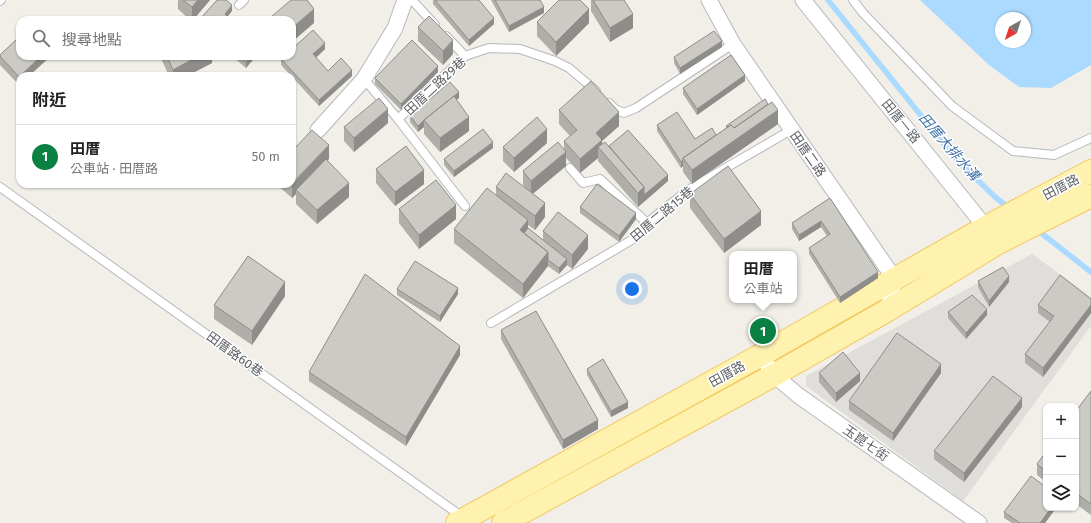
<!DOCTYPE html>
<html lang="zh-TW">
<meta charset="utf-8">
<style>
:root{--surface:#fff;--page:#f6f6f6;--text:#222;--muted:#767676;--line:#e0e0e0;--accent:#0b8043}
body{margin:0;font-family:"Fira Sans","Noto Sans TC",sans-serif;background:var(--page);color:var(--text)}
.controls{position:absolute;right:12px;bottom:12px;display:grid;overflow:hidden;border-radius:8px;box-shadow:0 1px 3px #0004}
.controls button{width:36px;height:36px;display:grid;place-items:center;padding:0;border:0;border-bottom:1px solid var(--line);background:var(--surface);color:var(--text);font:20px sans-serif}
.compass{position:absolute;left:995px;top:12px;width:36px;height:36px;border-radius:50%;background:var(--surface);box-shadow:0 1px 3px #0004;rotate:219deg}
.you{position:absolute;left:632px;top:289px;width:14px;height:14px;margin:-10px;border:3px solid #fff;border-radius:50%;background:#1a73e8;box-shadow:0 0 0 6px #1a73e833}
.badge{display:grid;place-items:center;width:26px;height:26px;border-radius:50%;background:var(--accent);color:#fff;font-size:13px;font-weight:700}
.pin{position:absolute;translate:-50% -50%;border:2px solid #fff;box-shadow:0 1px 4px #0006}
.popup{position:absolute;left:729px;top:251px;width:68px;height:52px;box-sizing:border-box;display:grid;place-content:center;border-radius:8px;background:var(--surface);filter:drop-shadow(0 1px 3px #0005);font-size:13px;white-space:nowrap;color:var(--muted)}
.popup b{font-size:15px;color:var(--text)}
.popup::after{content:'';position:absolute;left:50%;top:100%;margin-left:-8px;border:8px solid transparent;border-top-color:var(--surface)}
.list{margin:0;padding:0;list-style:none}
h2{display:flex;justify-content:space-between;align-items:center;height:52px;margin:0;padding:0 16px;font-size:17px}
h2 small{font-size:13px;font-weight:400;color:var(--muted)}
.list li{display:grid;grid-template-columns:26px 1fr auto;gap:12px;align-items:center;box-sizing:border-box;height:64px;padding:0 16px;border-top:1px solid var(--line)}
.list b{display:block;font-size:15px;white-space:nowrap}
.list p{margin:0;font-size:13px;white-space:nowrap;color:var(--muted)}
.list em{font-size:13px;font-style:normal;color:var(--muted)}
.icon{flex:none;width:22px;height:22px;fill:none;stroke:currentColor;stroke-width:2;stroke-linecap:round;stroke-linejoin:round}
.map{position:relative;flex:none;width:1091px;height:523px;overflow:hidden}
.search{position:absolute;background:var(--surface);box-shadow:0 1px 3px #0004;left:16px;top:16px;width:280px;height:44px;display:flex;align-items:center;gap:10px;box-sizing:border-box;padding:0 14px;border-radius:12px;color:var(--muted);font-size:15px}
.panel{position:absolute;background:var(--surface);box-shadow:0 1px 3px #0004;left:16px;top:72px;width:280px;height:116px;border-radius:12px}
.map>svg:first-child{display:block}
</style>
<div class="map">
<svg width="1091" height="523" viewBox="0 0 1091 523">
<rect width="100%" height="100%" fill="#f1efe8"/>
<path fill="#e0deda" d="M1032,254L1091,297V326L963,501L806,386V376Z"/>
<path fill="#aadaff" fill-rule="evenodd" d="M920,0H1091V65L1051,88L1019,87L989,65ZM1001,18H1025V42H1001Z"/>
<g fill="none" stroke-linecap="round" stroke-linejoin="round">
<path stroke="#aadaff" stroke-width="5.5" d="M828,0L956,159L994,196L1010,209
M1036,229L1091,272"/>
<g stroke="#b5b8bc" stroke-width="10">
<path id="service" d="M412,0L435,25
M853,0L863,13L952,106L1013,151L1054,155L1091,138
M0,1L1,0
M239,5L244,0
M446,36L465,56
M364,79L398,119
M609,103L615,109L624,113L636,108L733,44
M570,168L583,183L600,179L647,223
M0,187L464,518
M465,206L398,119L465,56L489,48L520,49L555,61L569,68L596,91
M491,323L635,238L647,223L688,190L791,130"/>
</g>
<g stroke="#b5b8bc" stroke-width="17">
<path id="minor" d="M709,0L733,44L894,278L888,310
M803,0L991,234
M318,130L364,79L395,28L405,0
M761,355L774,375L799,396L979,523"/>
</g>
<g stroke="#f2c960" stroke-width="24">
<path id="primary" d="M457,523L761,355L986,227L1091,171
M503,523L774,375L888,310L998,243L1091,196"/>
</g>
<use href="#service" stroke="#fff" stroke-width="8"/>
<use href="#minor" stroke="#fff" stroke-width="15"/>
<use href="#primary" stroke="#fff2af" stroke-width="22"/>
</g>
<path fill="#afaea9" d="M178,0H210L193,20H190L178,9Z
M433,0H435L494,24L469,46L433,4Z
M491,0H540L544,13L509,32Z
M591,0H624L633,28L610,42L591,11Z
M537,22L589,23L556,56L537,36Z
M418,27L453,54L443,65L418,41Z
M20,36L19,85L0,65V55Z
M722,47L680,74L674,63V57Z
M325,49L316,58L328,71L352,76L319,106L281,65V59Z
M160,56H212V63L187,76H169Z
M232,56H256L246,68Z
M438,72L401,110L375,84V78Z
M745,81L697,115L683,94V88Z
M459,98L456,100L469,131L440,152L424,134V127L418,132L410,122V116Z
M559,110L619,126L602,141V144L609,146L668,181L638,207L598,161V158L580,173L566,158V166L533,194L545,217L535,230L528,225V228L543,240V231L588,249L572,269L567,265L559,274L548,266L523,298L454,243V229L496,195V187L526,189L523,185V171L564,150V141L570,136L559,124Z
M388,123L354,152L344,141V127Z
M778,124L692,184L683,172V166L681,168L657,131V125L695,139L716,135L726,128V126Z
M547,143L514,172L503,161V147Z
M493,148L454,177L444,165V159Z
M329,159L327,161L349,197L317,224L296,204V194L292,198L276,184H292Z
M376,169L424,184L395,206L376,183Z
M690,194L761,225L724,253L690,208Z
M830,198L878,278L840,303L809,254V248L827,236L821,227L799,241L792,229V223Z
M580,207L636,219L619,242L580,213Z
M399,209L456,219L419,249L399,223Z
M978,281L1009,282L989,307L978,287Z
M397,289L458,294L440,322L397,295Z
M285,296L252,345L214,319V305Z
M1091,299V313L1043,377L1025,363V354L1050,322L1038,313V305Z
M948,312L987,315L966,339L948,318Z
M501,330L598,429L563,449L501,339Z
M460,355L406,446L309,381V372Z
M587,369L628,408L611,417L587,375Z
M819,373L860,381L836,402L819,382Z
M941,373L893,441L849,410V401Z
M1091,391V515L1076,504V411Z
M1022,407L964,482L934,459V451Z
M1046,452V482L1037,475V464Z
M1056,508L1045,523H1012L1004,518V512Z"/>
<path fill="#8f8d8a" d="M198,0H210L193,20H192V7Z
M232,5V11L225,20V14Z
M544,7V13L509,32V26Z
M314,9V23L292,42V28Z
M589,9V23L556,56V42Z
M633,14V28L610,42V28Z
M494,18V24L469,46V40Z
M453,40V54L443,65V51Z
M722,41V47L680,74V68Z
M325,43V49L313,60V54Z
M41,56H51L29,76H20V84L19,85V77Z
M198,56H212V63L187,76H173V70Z
M251,56H256L246,68V62Z
M438,66V72L401,110V104Z
M352,70V76L319,106V100Z
M745,75V81L697,115V109Z
M459,92V98L427,124L424,120Z
M388,109V123L354,152V138Z
M778,110V124L692,184V170Z
M619,112V126L602,141V152L598,147V158L580,173V159L596,133Z
M469,117V131L440,152V138Z
M424,121V127L418,132V126Z
M547,129V143L514,172V158Z
M493,142V148L454,177V171Z
M329,145V159L298,192L296,190V194L292,198V184Z
M566,152V166L531,195V181Z
M683,160V166L681,168V162Z
M424,170V184L395,206V192Z
M668,175V181L638,207V193L644,187Z
M349,183V197L317,224V210Z
M545,203V217L535,230V216Z
M456,205V219L419,249V235Z
M761,211V225L724,253V239Z
M636,213V219L619,242V236Z
M528,220V234L523,240L520,230Z
M821,221V227L799,241V235Z
M588,235V249L572,269V255Z
M548,252V266L523,298V284Z
M567,259V265L559,274V268Z
M878,272V278L840,303V297Z
M1009,276V282L989,307V301Z
M285,282V296L252,345V331Z
M458,288V294L440,322V316Z
M1091,305V313L1043,377V368Z
M987,309V315L966,339V333Z
M460,346V355L406,446V437Z
M941,364V373L893,441V433Z
M860,373V381L836,402V393Z
M1022,398V407L964,482V473Z
M628,402V408L611,417V411Z
M598,420V429L563,449V440Z
M1051,508H1056L1045,523H1040Z"/>
<path fill="#cccac5" stroke="#8f8d8a" d="M183,0H198L192,7Z
M217,0H226L232,5L225,14L231,20H199Z
M291,0H307L314,9L292,28V20H274L271,17Z
M435,0H479L494,18L469,40Z
M495,0H540L544,7L509,26Z
M559,0H580L589,9L556,42L537,22Z
M593,0H624L633,14L610,28Z
M429,16L453,40L443,51L418,27Z
M41,17L44,20H38Z
M249,18L252,20H247Z
M313,30L325,43L313,54L328,71L341,58L352,70L319,100L281,59L284,56H292V49Z
M714,31L722,41L680,68L674,57Z
M20,36V56H41L19,77L0,56V55Z
M412,40L438,66L401,104L375,78Z
M731,55L745,75L697,109L683,88Z
M167,56H198L173,70Z
M239,56H251L246,62Z
M591,81L619,112L596,133L602,140L580,159L564,141L577,130L559,110Z
M450,82L459,92L424,120L418,126L410,116Z
M454,96L469,117L440,138L424,120Z
M379,98L388,109L354,138L344,127Z
M765,99L768,104L734,128L731,125L727,127L726,126Z
M772,102L778,110L692,170L683,158L731,125L734,128Z
M677,112L695,139L712,128L716,135L683,158V160L681,162L657,125Z
M537,117L547,129L514,158L503,147Z
M483,129L493,142L454,171L444,159Z
M312,130L329,145L292,183V151Z
M628,130L668,175L644,195V187L609,146Z
M558,142L566,152L531,181L523,171Z
M605,142L644,187L638,193L598,147Z
M406,146L424,170L395,192L376,169Z
M326,159L349,183L317,210L296,190Z
M728,166L761,211L724,239L690,194Z
M506,173L545,203L535,216L496,187Z
M436,180L456,205L419,235L399,209Z
M597,184L636,213L619,236L580,207Z
M487,188L528,220L520,230L548,252L523,284L454,229Z
M830,198L878,272L840,297L809,248L830,234L821,221L799,235L792,223Z
M558,212L588,235L572,255L543,231Z
M528,228L567,259L559,268L548,260V252L524,233Z
M248,256L285,282L252,331L214,305Z
M415,261L458,288L440,316L397,289Z
M1003,267L1009,276L989,301L978,281Z
M365,274L460,346L406,437L309,372Z
M1060,275L1091,299V305L1043,368L1025,354L1054,316L1038,305Z
M972,295L987,309L966,333L948,312Z
M536,311L598,420L563,440L501,330Z
M897,333L941,364L893,433L849,401Z
M843,352L860,373L836,393L819,373Z
M603,359L628,402L611,411L587,369Z
M993,376L1022,398L964,473L934,451Z
M1091,391V504L1076,493V411Z
M1046,452V471L1037,464Z
M1031,476L1046,487V508H1051L1040,523H1020L1004,512Z"/>
<g text-anchor="middle" dominant-baseline="central" stroke-width="3" stroke-linejoin="round" paint-order="stroke">
<g font-size="13" fill="#5f6368" stroke="#fff">
<text transform="translate(435 86) rotate(-43)">田厝二路29巷</text>
<text transform="translate(901 121) rotate(51)">田厝一路</text>
<text transform="translate(808 154) rotate(55)">田厝二路</text>
<text transform="translate(1061 187) rotate(-28)">田厝路</text>
<text transform="translate(662 214) rotate(-40)">田厝二路15巷</text>
<text transform="translate(235 354) rotate(36)">田厝路60巷</text>
<text transform="translate(727 374) rotate(-29)">田厝路</text>
<text transform="translate(866 443) rotate(35)">玉崑七街</text>
</g>
<g font-size="14" font-style="italic" fill="#4174aa" stroke="#fff">
<text transform="translate(949 147) rotate(49)">田厝大排水溝</text>
</g>
</g>
</svg>
<div class="controls">
<button>+</button>
<button>−</button>
<button><svg class="icon" aria-label="layers" viewBox="0 0 24 24"><path d="M12 4l9 5-9 5-9-5zM3 14l9 5 9-5"/></svg></button>
</div>
<svg class="compass" viewBox="-18 -18 36 36"><path d="M0-13l5 13h-10z" fill="#e53935"/><path d="M0 13l5-13h-10z" fill="#767676"/></svg>
<div class="you"></div>
<div class="pin badge" style="left:763px;top:331px">1</div>
<div class="popup"><b>田厝</b>公車站</div>
<div class="search"><svg class="icon" aria-label="search" viewBox="0 0 24 24"><circle cx="10" cy="10" r="6"/><path d="M15 15l6 6"/></svg>搜尋地點</div>
<section class="panel">
<h2>附近<small></small></h2>
<ul class="list">
<li><span class="badge">1</span><div><b>田厝</b><p>公車站 · 田厝路</p></div><em>50 m</em></li>
</ul>
</section>
</div>
